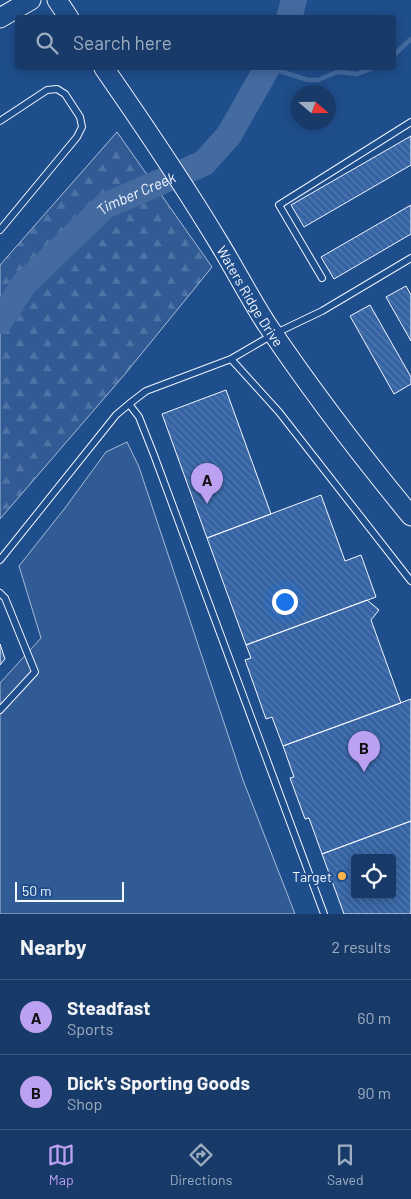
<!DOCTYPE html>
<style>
:root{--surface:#173a69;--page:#244571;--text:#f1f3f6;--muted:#9eadc0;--line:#36547d;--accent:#bca0f2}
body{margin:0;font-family:Barlow,sans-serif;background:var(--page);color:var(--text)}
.controls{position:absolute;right:15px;bottom:15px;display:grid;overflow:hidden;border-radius:5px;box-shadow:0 2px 12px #0003}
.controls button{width:45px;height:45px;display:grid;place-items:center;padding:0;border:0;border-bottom:1px solid var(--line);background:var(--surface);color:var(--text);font:25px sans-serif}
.compass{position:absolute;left:291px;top:85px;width:45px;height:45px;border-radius:50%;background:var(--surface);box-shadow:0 2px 12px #0003;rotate:110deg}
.scale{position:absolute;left:15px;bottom:12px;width:109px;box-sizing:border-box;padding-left:5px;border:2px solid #f2f6ff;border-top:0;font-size:14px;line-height:18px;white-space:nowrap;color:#f2f6ff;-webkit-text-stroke:4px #1f4e8c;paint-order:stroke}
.you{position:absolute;left:284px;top:601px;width:18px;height:18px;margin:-12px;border:4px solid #fff;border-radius:50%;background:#1a73e8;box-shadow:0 0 0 8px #1a73e833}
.badge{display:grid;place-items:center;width:32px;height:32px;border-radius:50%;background:var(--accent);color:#111;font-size:16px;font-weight:700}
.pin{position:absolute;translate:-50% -41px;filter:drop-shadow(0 1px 2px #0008)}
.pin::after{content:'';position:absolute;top:26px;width:18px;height:15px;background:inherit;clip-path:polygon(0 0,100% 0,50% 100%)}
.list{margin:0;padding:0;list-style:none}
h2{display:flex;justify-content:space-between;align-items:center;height:65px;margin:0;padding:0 20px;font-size:21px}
h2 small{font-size:16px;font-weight:400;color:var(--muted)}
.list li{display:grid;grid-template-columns:32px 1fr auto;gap:15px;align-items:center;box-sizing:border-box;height:75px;padding:0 20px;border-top:1px solid var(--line)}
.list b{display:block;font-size:19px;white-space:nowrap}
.list p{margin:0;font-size:16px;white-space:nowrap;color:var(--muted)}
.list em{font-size:16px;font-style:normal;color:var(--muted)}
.icon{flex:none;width:28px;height:28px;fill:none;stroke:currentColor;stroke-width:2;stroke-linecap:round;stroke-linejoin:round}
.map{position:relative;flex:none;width:411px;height:914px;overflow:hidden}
.search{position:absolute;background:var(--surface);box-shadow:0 2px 12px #0003;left:15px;right:15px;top:15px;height:55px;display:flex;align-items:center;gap:12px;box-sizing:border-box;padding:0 18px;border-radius:5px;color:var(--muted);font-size:19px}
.sheet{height:215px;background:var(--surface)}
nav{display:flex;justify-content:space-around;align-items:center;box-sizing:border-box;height:70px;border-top:1px solid var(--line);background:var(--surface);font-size:14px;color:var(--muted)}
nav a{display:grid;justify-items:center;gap:2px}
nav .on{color:var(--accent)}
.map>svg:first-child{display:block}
</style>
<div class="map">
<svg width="411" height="914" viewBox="0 0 411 914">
<defs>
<pattern id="forest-firs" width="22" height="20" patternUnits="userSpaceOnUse" patternTransform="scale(1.25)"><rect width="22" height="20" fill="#305b95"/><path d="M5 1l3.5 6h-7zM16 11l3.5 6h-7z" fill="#4e73a5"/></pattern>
<pattern id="building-back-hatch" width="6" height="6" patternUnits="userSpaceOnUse" patternTransform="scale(1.25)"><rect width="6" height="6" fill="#3563a3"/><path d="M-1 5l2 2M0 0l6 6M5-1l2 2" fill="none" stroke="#537ab1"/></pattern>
</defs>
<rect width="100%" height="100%" fill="#1f4e8c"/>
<path fill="url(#forest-firs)" stroke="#a8bbd7" d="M117,132L212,267L125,374L0,519V265Z"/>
<path fill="#305b95" stroke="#a8bbd7" d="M127,442L139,467L243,780L295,914H0V683L41,638L19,566L65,508L106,452Z"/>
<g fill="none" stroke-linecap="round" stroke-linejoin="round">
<path stroke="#446ba0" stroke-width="4.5" d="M394,55L411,39
M270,68L308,80H318L337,72L357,74L373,68"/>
<g stroke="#446ba0" stroke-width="26">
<path d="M289,18L294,0"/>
<path id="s1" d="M0,321L24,284L105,206L204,163L229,135L267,68"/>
</g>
</g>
<path fill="url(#building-back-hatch)" stroke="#f2f6ff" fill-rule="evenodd" d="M411,136V165L304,227L291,205Z
M411,205V234L334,279L321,257Z
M406,286L411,295V341L386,297Z
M370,305L411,377V384L394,394L350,316Z
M226,390L271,514L207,538L162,414Z
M321,495L345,561L361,555L376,597L246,645L207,538Z
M367,600L379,610L371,620L401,703L283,746L272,717L266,719L245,660L251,658L246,645Z
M0,644L5,659L0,665Z
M411,699V821L322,854L309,818L305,819L290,778L294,777L283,746Z
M411,821V914H344L322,854ZM355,858H392V895H355Z"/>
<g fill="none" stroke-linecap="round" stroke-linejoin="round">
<g stroke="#f2f6ff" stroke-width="8">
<path id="lane" d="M0,121L47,90L57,89L65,94L80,117L82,127L77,137L0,230
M322,278L279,205L411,122
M231,359L279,412L411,581
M129,404L146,391L231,359L274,334L322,311L411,258
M0,560L116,415L129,404L139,417L154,455L324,914
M0,593L5,598L35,672L0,710"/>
</g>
<g stroke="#f2f6ff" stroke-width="21">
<g id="secondary">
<path d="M57,0L69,18"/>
<path d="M0,18L31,0"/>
<path id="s2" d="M104,68C145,127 185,186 222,248C237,273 250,298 266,323C311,390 360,454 411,516"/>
</g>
</g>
<use href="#lane" stroke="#1f4e8c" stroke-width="6"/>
<use href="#secondary" stroke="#1f4e8c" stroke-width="19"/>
</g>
<circle fill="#ffb74d" stroke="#1f4e8c" stroke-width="2" cx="342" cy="876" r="5"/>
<g text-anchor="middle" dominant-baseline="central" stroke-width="4" stroke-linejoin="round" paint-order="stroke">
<g font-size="14" fill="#f2f6ff" stroke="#1f4e8c">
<text stroke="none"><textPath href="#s2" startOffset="271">Waters Ridge Drive</textPath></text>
</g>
<g font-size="14" fill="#f2f6ff" stroke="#1f4e8c" text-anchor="end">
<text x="332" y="876">Target</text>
</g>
<g font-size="15" font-style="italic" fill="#f2f6ff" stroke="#1f4e8c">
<text stroke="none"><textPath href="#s1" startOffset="190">Timber Creek</textPath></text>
</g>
</g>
</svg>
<div class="controls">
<button><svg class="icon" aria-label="locate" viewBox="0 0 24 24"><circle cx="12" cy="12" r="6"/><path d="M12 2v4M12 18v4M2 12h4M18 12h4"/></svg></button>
</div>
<svg class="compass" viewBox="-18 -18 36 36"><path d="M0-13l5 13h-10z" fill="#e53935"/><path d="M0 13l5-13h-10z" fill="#9eadc0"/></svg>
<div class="scale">50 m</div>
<div class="you"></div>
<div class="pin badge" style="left:207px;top:504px">A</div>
<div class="pin badge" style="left:364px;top:772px">B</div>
<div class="search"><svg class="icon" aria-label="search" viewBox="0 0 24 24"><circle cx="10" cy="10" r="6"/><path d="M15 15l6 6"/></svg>Search here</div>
</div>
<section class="sheet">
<h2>Nearby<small>2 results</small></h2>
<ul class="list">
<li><span class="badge">A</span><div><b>Steadfast</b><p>Sports</p></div><em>60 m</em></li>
<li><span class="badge">B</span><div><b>Dick's Sporting Goods</b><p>Shop</p></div><em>90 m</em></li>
</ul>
</section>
<nav>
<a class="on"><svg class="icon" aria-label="map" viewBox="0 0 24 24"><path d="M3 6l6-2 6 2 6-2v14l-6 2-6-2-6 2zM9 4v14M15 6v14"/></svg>Map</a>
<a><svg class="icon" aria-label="directions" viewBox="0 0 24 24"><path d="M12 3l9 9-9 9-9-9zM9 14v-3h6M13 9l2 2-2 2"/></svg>Directions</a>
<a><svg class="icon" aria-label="saved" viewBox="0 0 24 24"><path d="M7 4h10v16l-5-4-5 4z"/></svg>Saved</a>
</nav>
